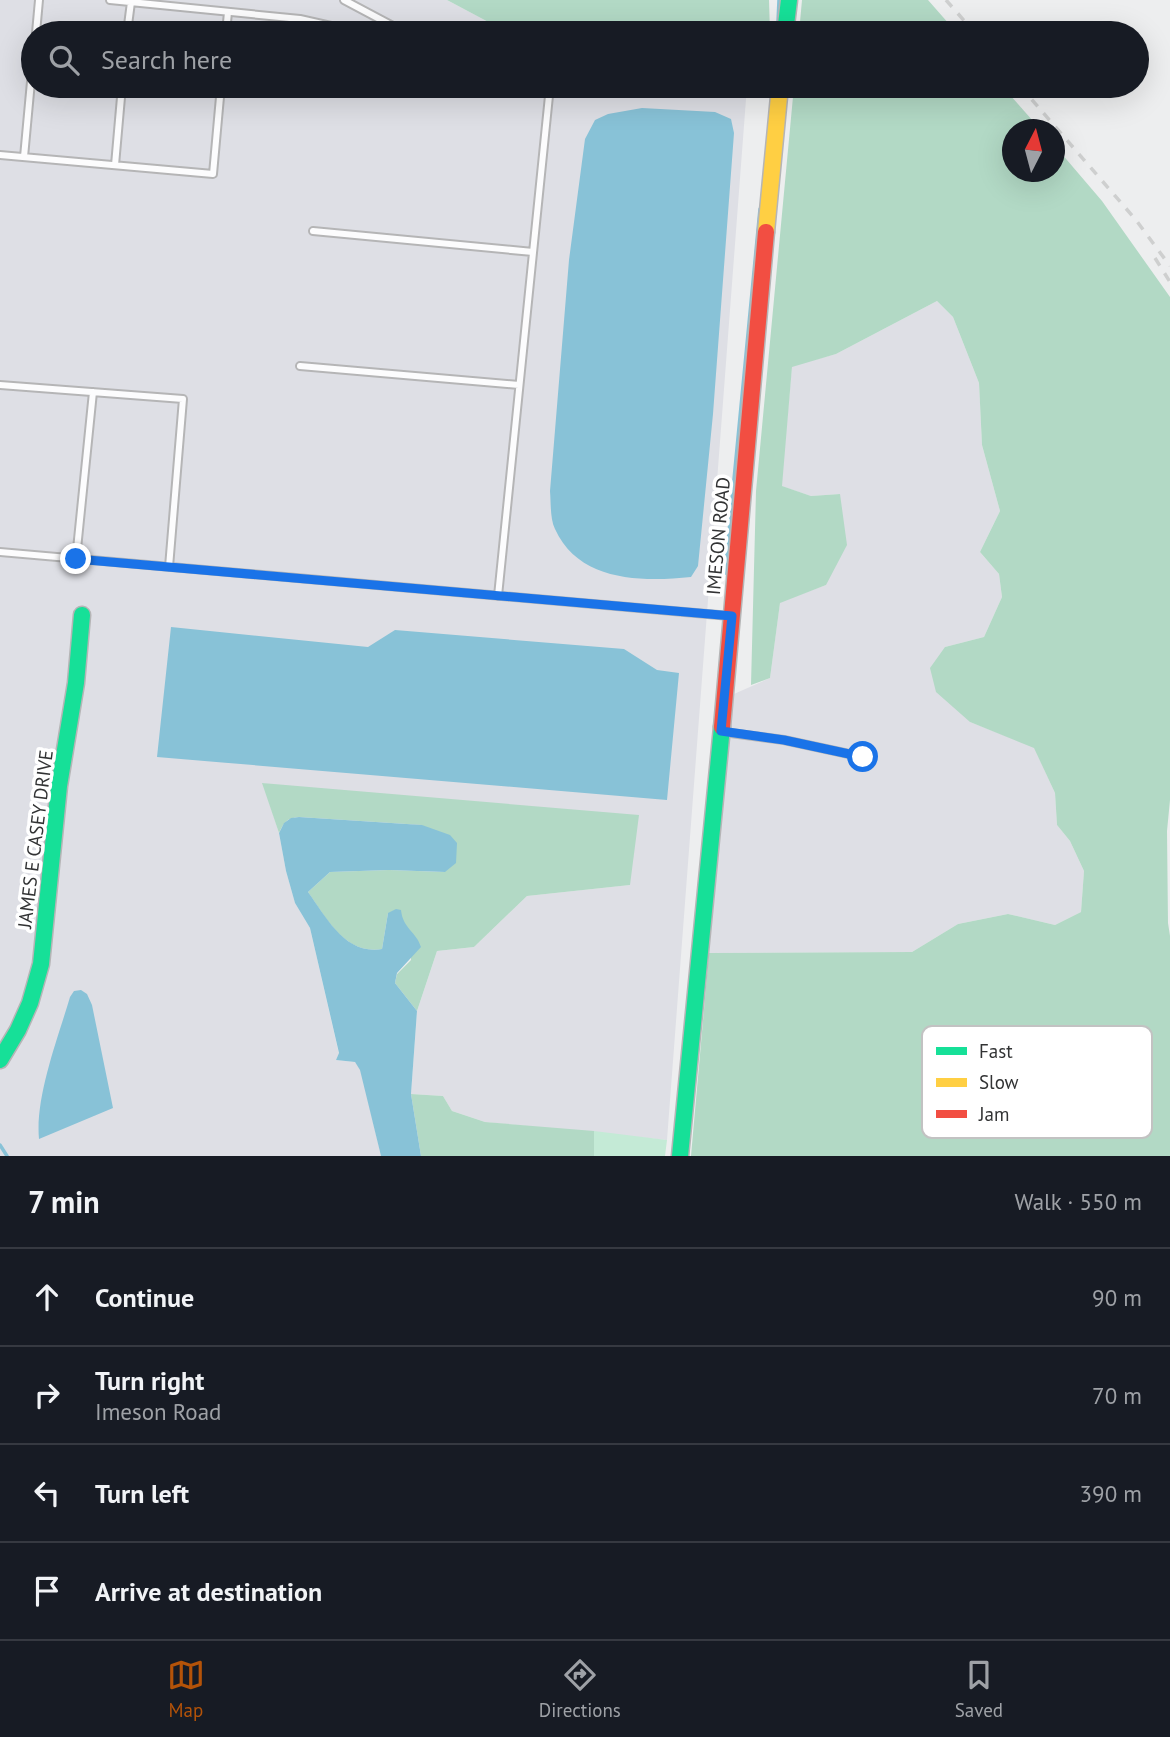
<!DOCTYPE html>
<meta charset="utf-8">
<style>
:root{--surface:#171b24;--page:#242831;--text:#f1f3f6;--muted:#9ea1a6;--line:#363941;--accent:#b45309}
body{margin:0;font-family:"PT Sans",sans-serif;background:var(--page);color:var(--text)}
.compass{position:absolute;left:1002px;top:119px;width:63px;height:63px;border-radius:50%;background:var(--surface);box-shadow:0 7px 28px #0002;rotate:6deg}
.stop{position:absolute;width:21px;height:21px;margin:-16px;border:5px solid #1a73e8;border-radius:50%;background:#fff}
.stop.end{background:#1a73e8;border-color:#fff;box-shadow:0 2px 7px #0008}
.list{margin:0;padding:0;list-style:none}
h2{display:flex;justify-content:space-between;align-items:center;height:91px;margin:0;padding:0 28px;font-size:30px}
h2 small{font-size:23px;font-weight:400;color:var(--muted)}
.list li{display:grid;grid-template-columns:46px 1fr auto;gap:21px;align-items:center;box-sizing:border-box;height:98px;padding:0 28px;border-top:2px solid var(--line)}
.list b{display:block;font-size:26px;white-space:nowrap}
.list p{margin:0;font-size:23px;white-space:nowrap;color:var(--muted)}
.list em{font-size:23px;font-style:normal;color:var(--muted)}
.icon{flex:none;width:38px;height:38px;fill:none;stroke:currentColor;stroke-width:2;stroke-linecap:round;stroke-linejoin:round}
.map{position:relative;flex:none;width:1170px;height:1156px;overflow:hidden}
.search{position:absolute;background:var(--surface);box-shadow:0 7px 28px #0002;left:21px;right:21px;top:21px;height:77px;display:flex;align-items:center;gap:18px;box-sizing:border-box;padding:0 24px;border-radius:38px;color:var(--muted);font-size:26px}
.sheet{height:483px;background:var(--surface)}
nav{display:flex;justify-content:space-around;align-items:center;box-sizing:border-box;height:98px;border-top:2px solid var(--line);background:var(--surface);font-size:19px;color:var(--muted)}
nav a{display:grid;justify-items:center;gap:4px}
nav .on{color:var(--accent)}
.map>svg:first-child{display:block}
</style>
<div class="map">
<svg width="1170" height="1156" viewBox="0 0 1170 1156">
<rect width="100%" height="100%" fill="#edeeef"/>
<path fill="#dedfe5" d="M0,0H447L509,33H33V86H747L667,1140L485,1122L452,1111L443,1096L411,1094L417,1011L437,951L474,947L527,896L630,885L263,783L279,833L286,871L295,903L310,928L339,1054L336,1060L355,1062L361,1070L381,1156H0Z
M937,301L953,317L979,383L982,445L1000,511L980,552L999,574L1002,597L984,637L945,647L970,722L1034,747L1055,793L1057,825L1070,841L1084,871L1081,912L1055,925L1008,914L958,924L912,952L709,953L734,694L770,678L780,602L826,585L840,494L811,496L781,486L792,366L836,354Z"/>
<path fill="#c4ead6" d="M594,1131L667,1140L665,1156H594Z"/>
<path fill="#b2d9c5" d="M447,0H769L770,33H509Z
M802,0H928L957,33H799Z
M794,86H1002L1040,129L1012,130V172H1054L1055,146L1102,201L1170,297V800L1167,831L1168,923L1170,936V1156H691L709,953L912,952L958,924L1008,914L1055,925L1081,912L1084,871L1070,841L1057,825L1055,793L1034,748L970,722L936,692L930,668L945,647L984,637L1002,597L999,574L980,552L1000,511L982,445L979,383L953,317L937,301L836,354L792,367L782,486L811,496L840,494L847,545L826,585L780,603L770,678L751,685L756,491Z
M262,783L639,815L630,885L527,896L474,947L437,951L417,1011L395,983L397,974L411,960C410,934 412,927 388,913L382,949C345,955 327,919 308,892L330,872L389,870L444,872L422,825L299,817C287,818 284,822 279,833Z
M411,1094L443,1096L452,1111L485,1122L594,1131V1156H421Z"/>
<path fill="#88c2d7" d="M642,108L715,112L731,119L734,133L713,414L698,566L691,577C642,582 579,582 555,529C550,519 551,503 550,491L569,260L585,139L595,120L608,114Z
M171,627L368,647L395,630L624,649L657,670L679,673L667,800L157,757Z
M299,817L422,825L450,835L457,843L456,863L445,872L389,870L330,872L308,892C327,918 345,955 382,949L388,913L396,909L401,910C403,929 416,931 421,947L397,973L395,983L417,1011L411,1094L421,1156H381L360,1070L355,1062L336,1060L339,1053L310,928L295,903L286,871L279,833L284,823L291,818Z
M81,990L87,994L92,1005L113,1108L39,1139C35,1097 58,1038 70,997L74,991Z"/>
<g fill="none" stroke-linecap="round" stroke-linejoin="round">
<path stroke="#88c2d7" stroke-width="3.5" d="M778,22L779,0
M725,573L760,209
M0,1145L7,1156"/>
<g stroke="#b5b5b6" stroke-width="10">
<path id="lane" d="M110,0L300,19L362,33
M344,0L406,33
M36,33L39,0
M127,33L131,2
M226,33L228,12
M760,86L778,87
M0,155L213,174L221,86
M24,157L33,60
M115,165L122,86
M313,231L533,252
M300,366L519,385
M0,385L183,399L169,567
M0,552L730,616
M76,559L93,392
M498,596L550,86
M723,732L784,740L863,757"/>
</g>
<g stroke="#b5b5b6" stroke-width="19">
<path id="fast" d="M785,33L789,0
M0,1060L18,1030L30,1003L41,964L59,786L76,683L82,615
M680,1156L722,727"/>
</g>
<g stroke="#b5b5b6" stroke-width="19">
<path id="slow" d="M766,232L780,86"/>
</g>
<g stroke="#b5b5b6" stroke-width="19">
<path id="jam" d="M722,727L766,232"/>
</g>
<use href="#lane" stroke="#fcfcfd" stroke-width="6"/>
<use href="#fast" stroke="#16e098" stroke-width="16"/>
<use href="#slow" stroke="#ffcf43" stroke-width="16"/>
<use href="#jam" stroke="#f24e42" stroke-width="16"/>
<path stroke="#cecfcf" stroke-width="3.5" stroke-dasharray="9 9" stroke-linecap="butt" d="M946,0L975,33
M1020,86L1136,220L1170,266
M1155,258L1170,282"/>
</g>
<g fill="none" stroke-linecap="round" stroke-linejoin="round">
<path stroke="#1a73e8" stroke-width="9" d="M76,559L732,616L721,731L784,740L863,757"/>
</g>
<g text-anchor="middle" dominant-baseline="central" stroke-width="7" stroke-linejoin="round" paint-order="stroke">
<g font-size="19" fill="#323334" stroke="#fff">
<text transform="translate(718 536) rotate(-85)">IMESON ROAD</text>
<text transform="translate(35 839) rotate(-83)">JAMES E CASEY DRIVE</text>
</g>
</g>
<rect x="922" y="1026" width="230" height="112" rx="10" fill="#fff" stroke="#c2c2c2" stroke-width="2"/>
<rect x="936" y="1047" width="31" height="8" fill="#16e098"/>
<rect x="936" y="1078" width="31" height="9" fill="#ffcf43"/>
<rect x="936" y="1110" width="31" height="8" fill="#f24e42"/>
<g font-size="19" fill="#323334">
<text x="979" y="1058">Fast</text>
<text x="979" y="1089">Slow</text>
<text x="979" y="1121">Jam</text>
</g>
</svg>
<svg class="compass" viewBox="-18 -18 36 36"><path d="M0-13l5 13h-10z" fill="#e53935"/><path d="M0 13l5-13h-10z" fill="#9ea1a6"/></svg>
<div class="stop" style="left:863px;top:757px"></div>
<div class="stop end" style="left:76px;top:559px"></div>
<div class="search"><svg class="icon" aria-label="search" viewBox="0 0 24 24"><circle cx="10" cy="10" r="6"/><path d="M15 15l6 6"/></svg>Search here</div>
</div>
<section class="sheet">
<h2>7 min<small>Walk · 550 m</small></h2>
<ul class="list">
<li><svg class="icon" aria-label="ahead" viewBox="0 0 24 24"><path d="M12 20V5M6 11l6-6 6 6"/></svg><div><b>Continue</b></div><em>90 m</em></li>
<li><svg class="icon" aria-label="right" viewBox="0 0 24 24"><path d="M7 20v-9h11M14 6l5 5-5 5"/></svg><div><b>Turn right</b><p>Imeson Road</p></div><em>70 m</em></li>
<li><svg class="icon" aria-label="left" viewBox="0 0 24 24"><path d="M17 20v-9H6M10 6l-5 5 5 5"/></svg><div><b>Turn left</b></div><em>390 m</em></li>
<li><svg class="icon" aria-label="arrive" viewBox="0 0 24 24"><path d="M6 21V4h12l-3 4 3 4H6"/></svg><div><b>Arrive at destination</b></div></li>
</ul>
</section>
<nav>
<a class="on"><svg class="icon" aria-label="map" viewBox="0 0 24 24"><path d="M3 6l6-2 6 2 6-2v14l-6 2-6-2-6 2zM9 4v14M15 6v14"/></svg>Map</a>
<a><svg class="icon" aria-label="directions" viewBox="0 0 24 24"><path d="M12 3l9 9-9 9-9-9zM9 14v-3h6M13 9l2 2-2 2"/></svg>Directions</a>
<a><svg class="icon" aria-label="saved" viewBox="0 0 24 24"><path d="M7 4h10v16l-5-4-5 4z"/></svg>Saved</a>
</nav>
